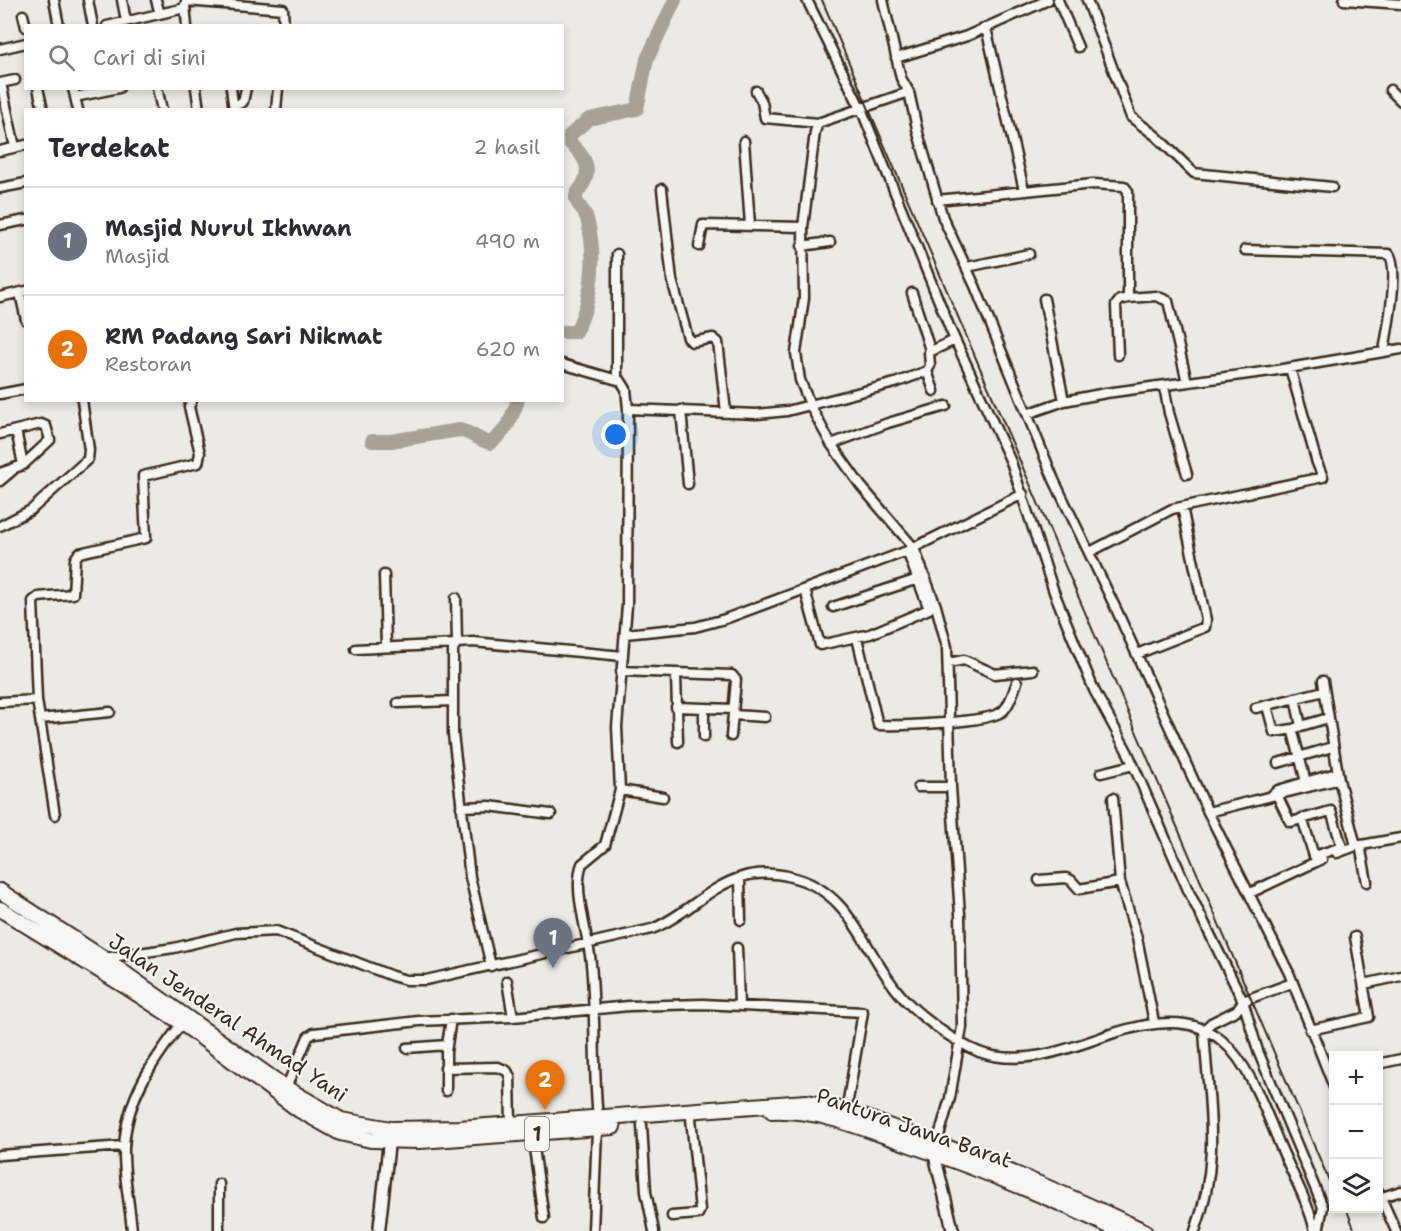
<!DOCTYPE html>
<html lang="id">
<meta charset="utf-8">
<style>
:root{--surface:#fff;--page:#f7f7f7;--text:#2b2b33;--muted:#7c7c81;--line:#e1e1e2;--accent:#7c3aed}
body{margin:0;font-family:"Shantell Sans",sans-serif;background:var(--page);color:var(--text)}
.controls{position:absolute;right:18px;bottom:18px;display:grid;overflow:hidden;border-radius:0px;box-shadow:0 3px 9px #0003}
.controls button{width:54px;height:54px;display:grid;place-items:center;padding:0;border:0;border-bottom:2px solid var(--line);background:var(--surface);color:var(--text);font:30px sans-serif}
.you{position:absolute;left:616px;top:435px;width:21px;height:21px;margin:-15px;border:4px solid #fff;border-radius:50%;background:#1a73e8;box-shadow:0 0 0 9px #1a73e833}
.badge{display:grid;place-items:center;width:39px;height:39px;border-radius:50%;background:var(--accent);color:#fff;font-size:20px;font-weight:700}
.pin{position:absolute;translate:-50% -50px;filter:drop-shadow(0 2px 3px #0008)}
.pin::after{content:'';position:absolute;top:32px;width:21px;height:18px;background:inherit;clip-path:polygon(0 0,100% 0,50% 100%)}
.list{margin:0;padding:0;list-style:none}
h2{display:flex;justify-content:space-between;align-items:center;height:78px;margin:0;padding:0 24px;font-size:26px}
h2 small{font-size:20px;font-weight:400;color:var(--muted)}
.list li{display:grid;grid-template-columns:39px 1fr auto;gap:18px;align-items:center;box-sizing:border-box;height:108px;padding:0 24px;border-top:2px solid var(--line)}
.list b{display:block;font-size:22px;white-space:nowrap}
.list p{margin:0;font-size:20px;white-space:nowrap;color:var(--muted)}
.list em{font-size:20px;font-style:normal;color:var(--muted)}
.icon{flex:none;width:33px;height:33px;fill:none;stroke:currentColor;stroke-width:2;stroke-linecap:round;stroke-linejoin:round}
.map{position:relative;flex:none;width:1401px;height:1231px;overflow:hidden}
.search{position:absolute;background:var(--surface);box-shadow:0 3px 9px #0003;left:24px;top:24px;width:540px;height:66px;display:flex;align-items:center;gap:15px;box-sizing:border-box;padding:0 21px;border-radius:0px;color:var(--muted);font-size:22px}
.panel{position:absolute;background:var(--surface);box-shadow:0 3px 9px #0003;left:24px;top:108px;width:540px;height:294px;border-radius:0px}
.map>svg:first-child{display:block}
</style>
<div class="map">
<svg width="1401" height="1231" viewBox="0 0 1401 1231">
<rect width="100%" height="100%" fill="#ebeae5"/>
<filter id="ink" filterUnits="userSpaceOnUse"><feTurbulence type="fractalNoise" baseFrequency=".0167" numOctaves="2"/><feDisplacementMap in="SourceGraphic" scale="12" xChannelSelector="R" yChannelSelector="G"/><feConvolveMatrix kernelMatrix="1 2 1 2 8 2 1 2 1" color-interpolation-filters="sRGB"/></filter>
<g filter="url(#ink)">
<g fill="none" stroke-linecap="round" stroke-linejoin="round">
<path stroke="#a8a198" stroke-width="14" d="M562,332H576C593,297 597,255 587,219C585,211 577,205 576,199C575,193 579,191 582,186C593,169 584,155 570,143V135L589,119L637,109L647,59L675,0
M372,441H391L459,430C471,432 478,440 490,443C507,431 511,420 518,400"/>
<g stroke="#3b2a1e" stroke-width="13">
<path id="minor" d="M54,0L59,26
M88,0L93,26
M122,0L126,21
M156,0L160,14
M807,0L862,111L951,331L1011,462L1054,592L1094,690L1128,753L1188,890L1243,1001L1258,1051L1323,1207L1318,1231
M883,0L901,78L909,92L918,133L943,218L975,286L1054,480L1117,611L1208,812L1289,973L1334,1087
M1058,0L1078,47
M1087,0L1131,117L1156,136L1194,173L1332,187
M1344,0L1401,4
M186,1L283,9L284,26
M185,5L187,26
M23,15L26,27
M107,26L185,8
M986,28L1024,190
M0,49L26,43
M896,58L967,36L1048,0
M0,83L15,80
M1,83L15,147
M38,88L43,110
M73,88L78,110
M157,88L162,110
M196,88L199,110
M231,88L234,110
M1390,90L1401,101
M756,91L762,102L765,118L818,123
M909,92L818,123L815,132L803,227L804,298L796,353L800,380L811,407L831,444L861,486L914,548L936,606L947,647L951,787L960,914L962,1027L950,1098L937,1143
M75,97L119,88
M234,106L243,102L246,88
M276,110L278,88
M744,141L750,225
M0,151L26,145
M0,188L26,183
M662,189L672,280L688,338L692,342L713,338L718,342L726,412
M937,200L1093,184L1124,186L1128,191V298L1156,296L1168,301L1187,382
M0,225L26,220
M699,246L703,225L803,227
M802,246L830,242
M1245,250L1389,254C1400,268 1387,332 1384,351
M617,254V379
M967,267L1029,254
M20,293L26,320
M912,293L930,350
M0,297L26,291
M1044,299L1064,401
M1118,355L1116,305L1120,300L1128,298
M562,364L621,381L626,389L628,409
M1164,386L1169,413L1187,474
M934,391L927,371L930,366L929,352L955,340
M0,394L26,389
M681,410L688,484
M1027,414L1064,401L1106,393L1271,371L1401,349
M16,430L23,465
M0,434L41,424L46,426L50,440L23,465L0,473
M831,444L888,423L946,406
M0,481L13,470
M0,526L31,510L88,459L89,450L82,400
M1090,552L1172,509L1323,477L1317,463L1290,368
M384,575L386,646
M805,590L820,645L870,634L929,609L907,551
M456,598L457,643
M833,607L921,578
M625,634L695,627L725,619L907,551L1023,494
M857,638L878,725C898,726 990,723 1003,711C1010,705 1014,690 1017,682
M356,649L455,644
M1137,654L1205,627L1206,620L1182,507
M948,663L964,660L995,674L1033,670
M621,671L732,675L736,680L731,736
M676,675L678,742
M1323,681L1339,780L1356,846
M1295,698L1301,726L1293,729V732L1306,782
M37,700L55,815
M453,701V734L470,877L491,966
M0,702L37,700L33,601L38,597L73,594L75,559L79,553L146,538L143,476L198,463L200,453L189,407L192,400
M398,703L453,701V649L457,643L473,642L623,656
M1267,706L1274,732L1293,729
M676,707L733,709
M1256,708L1320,692
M733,715L765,717
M40,719L110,712
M1301,726L1325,719
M704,737V708
M1278,763L1329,748
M1101,773L1133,765
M918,787H951
M620,790L663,797
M1276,793L1290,822H1291L1331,811L1342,847L1314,856L1302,818
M1113,798L1120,882L1137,938L1154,1022
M461,807L489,806L551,814
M1208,812L1336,780L1333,774L1278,790L1272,795
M1360,845L1367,882
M1337,853L1356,846L1401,838
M740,878L741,920
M1039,880L1066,878L1071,880L1079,889L1120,882
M1250,893L1322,859
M737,948L739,1005
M104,958L174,948L236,933L276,931L392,976L406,980H426L652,929C685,916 708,887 742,877C758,872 775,873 791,877C852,891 863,951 899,993C916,1014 954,1042 979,1052C1022,1068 1070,1048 1111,1034C1222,998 1243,1054 1279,1143C1291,1172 1308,1201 1315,1231
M507,981L513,1017
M1364,984L1401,976
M1310,1030L1369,1017L1355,937
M407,1048L447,1045
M1378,1064L1401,1059
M445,1068L498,1067L507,1071L510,1077L511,1124
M286,1088L308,1037L314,1033L419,1021L513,1017L629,1006L703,1004L863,1012L846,1112
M446,1091V1052L451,1019
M598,1119C593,1067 596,1016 591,964C589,936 572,890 582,864L605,845L620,790L617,727L627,605L628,409L757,414L787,411L895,383L927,371
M642,1125L646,1192L654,1231
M532,1134L544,1218
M0,1155L124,1146
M1378,1191L1396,1231
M1382,1197L1401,1191
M672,1216L698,1214L700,1210L691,1118
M132,1231C130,1204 123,1175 124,1148C126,1098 153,1061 182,1023
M219,1231V1184
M593,1231L597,1129
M1195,1231C1222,1158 1208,1103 1204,1030L1211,1023L1237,1010L1243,1001L1292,983"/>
</g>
<g stroke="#3b2a1e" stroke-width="15">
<path id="tertiary" d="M934,1153L953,1231
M379,1231L390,1133"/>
</g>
<g stroke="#3b2a1e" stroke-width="18">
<path id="trunk" d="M0,891L103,958L286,1088L341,1120L391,1129L459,1128L806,1102C840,1107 874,1121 907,1133C988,1161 1066,1194 1144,1231
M0,909L125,986L182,1023L299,1110L340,1133L371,1140L420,1141L613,1127
M772,1111C820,1109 864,1129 908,1144C980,1169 1051,1197 1119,1231"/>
</g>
<use href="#minor" stroke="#f6f6f2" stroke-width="8"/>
<use href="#tertiary" stroke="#f6f6f2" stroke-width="10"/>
<use href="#trunk" stroke="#f6f6f2" stroke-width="14"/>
<path stroke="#3b2a1e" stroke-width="2" d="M822,0L1334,1192
M1346,1208L1355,1231"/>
</g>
</g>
<g text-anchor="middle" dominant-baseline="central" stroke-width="4.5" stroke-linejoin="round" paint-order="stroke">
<rect fill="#f6f6f2" stroke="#73675e" stroke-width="1.5" x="525" y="1117" width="24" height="34" rx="4.5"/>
<g font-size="20" font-weight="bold" fill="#3b2a1e">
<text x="537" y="1134">1</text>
</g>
<g font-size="21" fill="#3b2a1e" stroke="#f6f6f2">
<text transform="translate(228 1018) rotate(34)">Jalan Jenderal Ahmad Yani</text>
<text transform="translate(914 1128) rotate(19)">Pantura Jawa Barat</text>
</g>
</g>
</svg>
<div class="controls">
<button>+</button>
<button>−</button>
<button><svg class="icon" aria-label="layers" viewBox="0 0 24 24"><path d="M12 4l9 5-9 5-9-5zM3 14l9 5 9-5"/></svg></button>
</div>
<div class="you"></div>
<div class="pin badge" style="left:553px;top:968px;background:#6b7280">1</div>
<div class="pin badge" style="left:545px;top:1110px;background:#e8710a">2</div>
<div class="search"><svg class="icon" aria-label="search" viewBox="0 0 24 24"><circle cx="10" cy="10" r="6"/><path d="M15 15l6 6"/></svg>Cari di sini</div>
<section class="panel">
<h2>Terdekat<small>2 hasil</small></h2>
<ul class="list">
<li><span class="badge" style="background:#6b7280">1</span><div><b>Masjid Nurul Ikhwan</b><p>Masjid</p></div><em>490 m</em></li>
<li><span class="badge" style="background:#e8710a">2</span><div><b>RM Padang Sari Nikmat</b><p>Restoran</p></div><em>620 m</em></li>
</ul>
</section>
</div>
